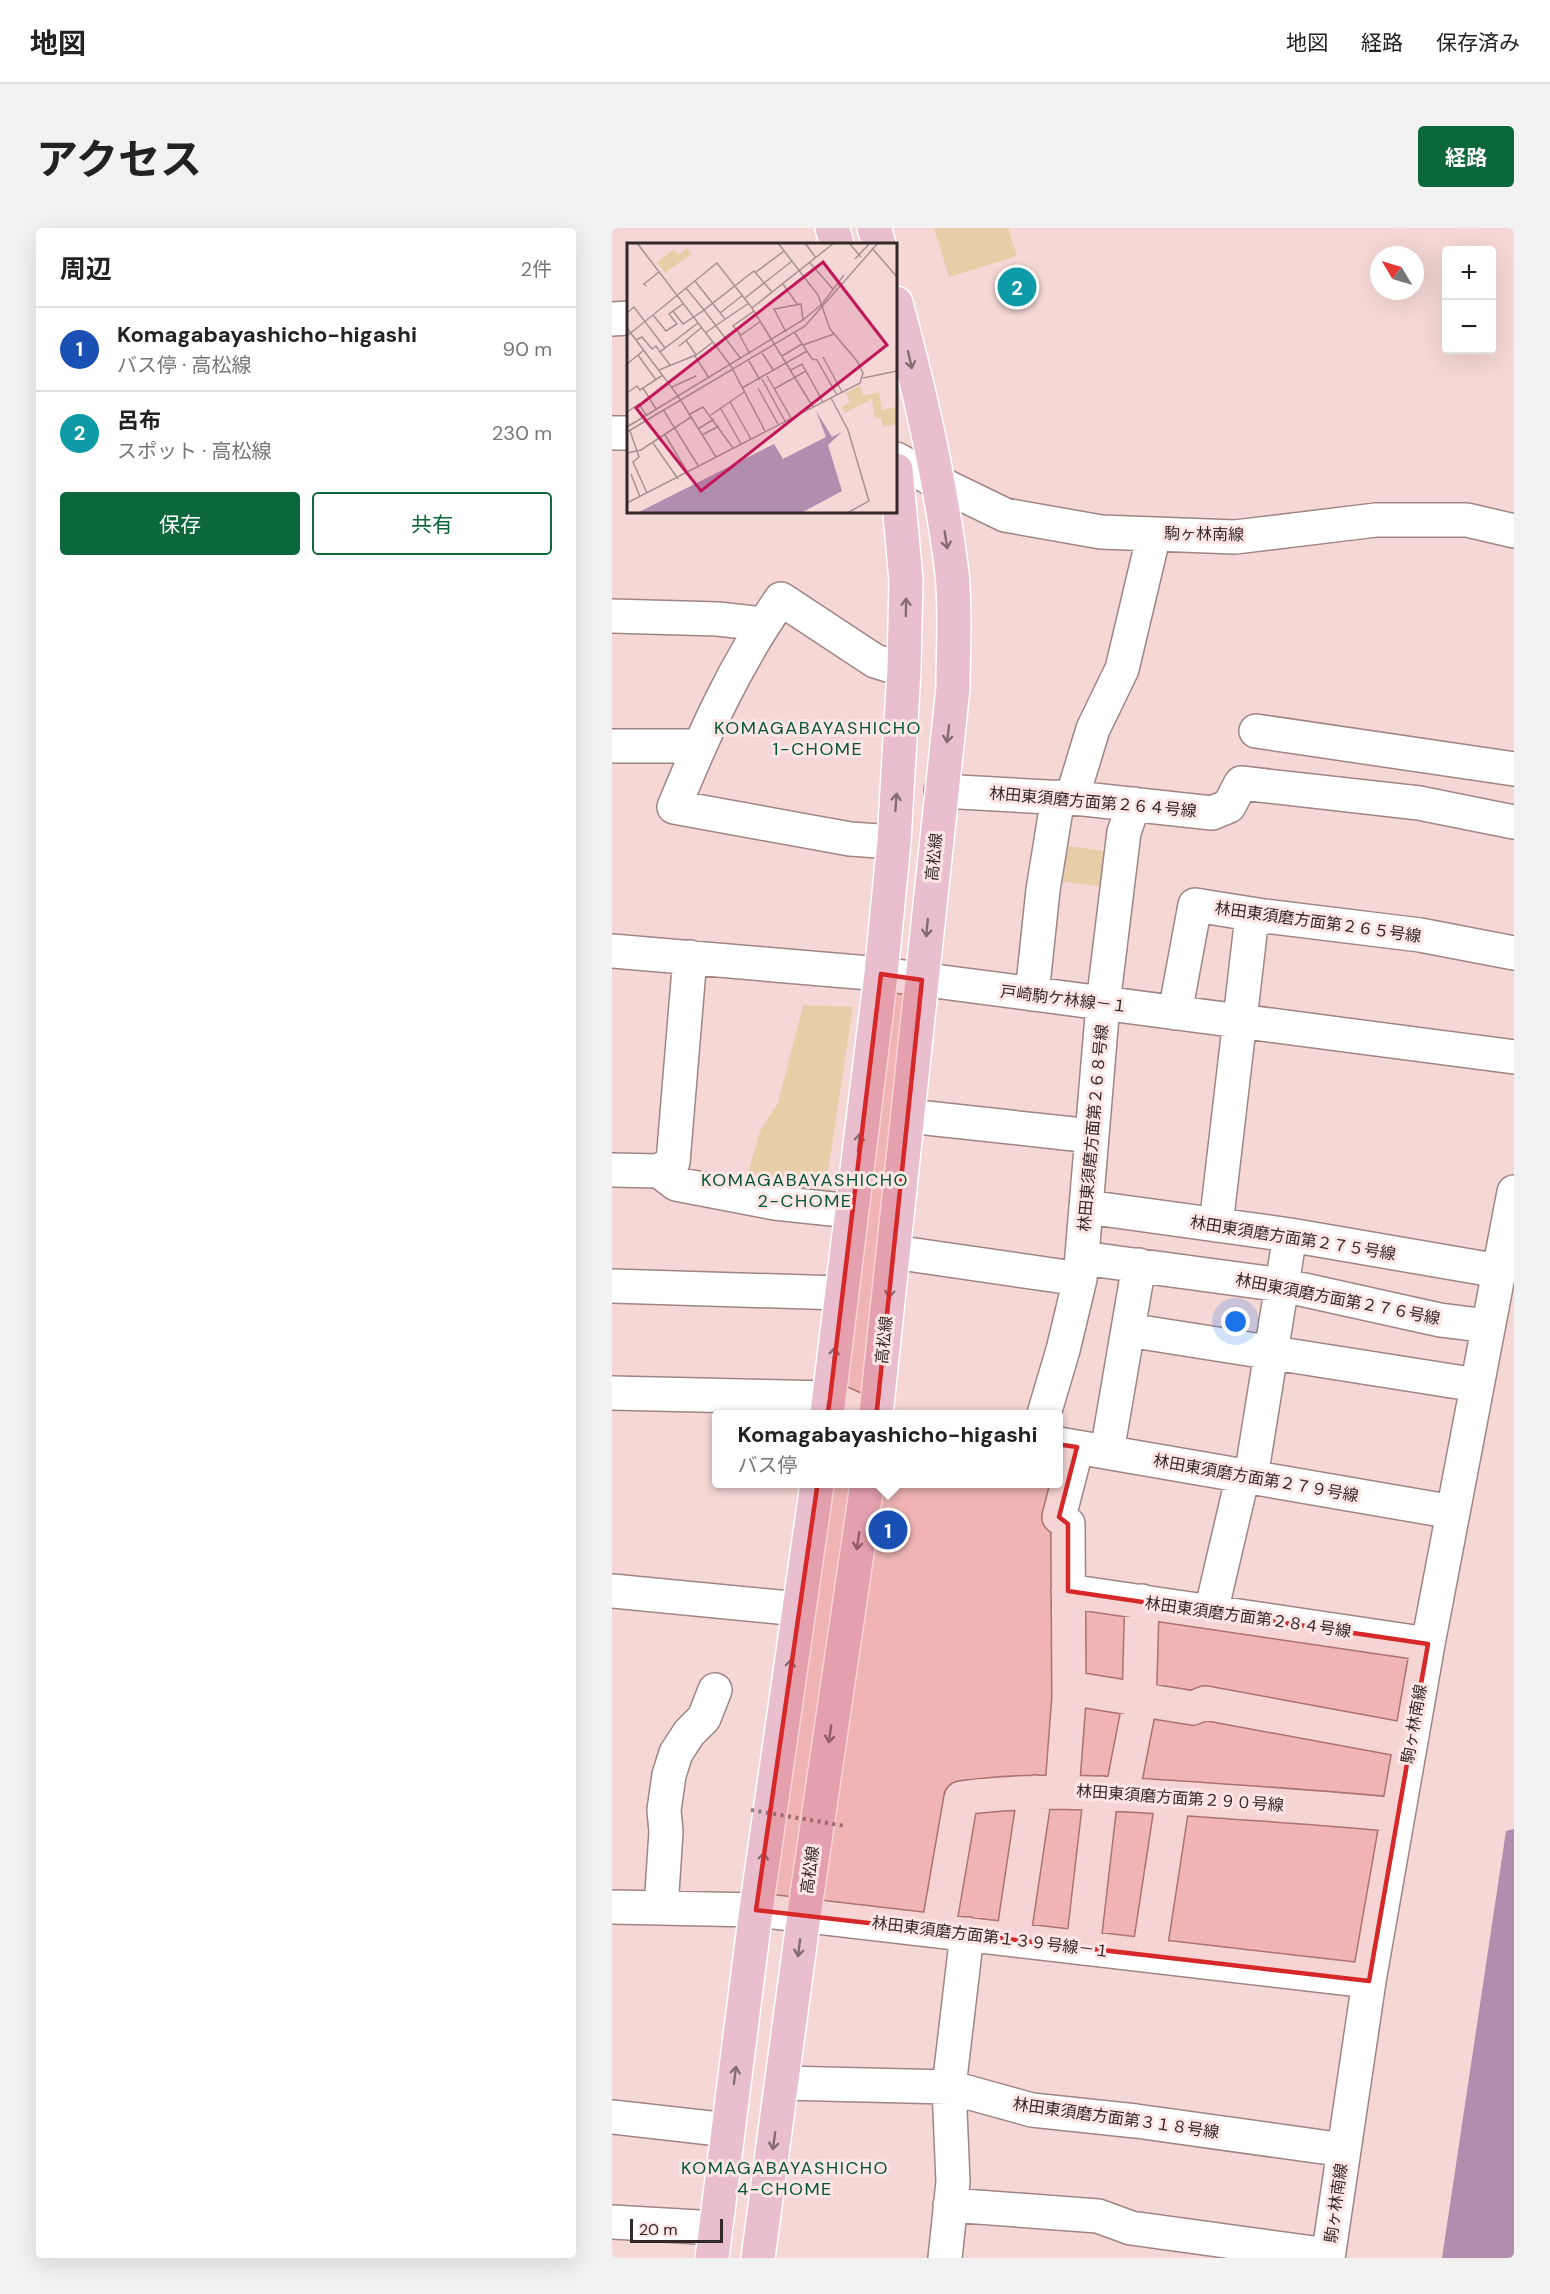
<!DOCTYPE html>
<html lang="ja">
<meta charset="utf-8">
<style>
:root{--surface:#fff;--page:#f2f2f2;--text:#222;--muted:#767676;--line:#e0e0e0;--accent:#0c673a}
body{margin:0;font-family:"DM Sans","Noto Sans JP",sans-serif;background:var(--page);color:var(--text)}
.controls{position:absolute;right:18px;top:18px;display:grid;overflow:hidden;border-radius:6px;box-shadow:0 6px 24px #0002}
.controls button{width:54px;height:54px;display:grid;place-items:center;padding:0;border:0;border-bottom:2px solid var(--line);background:var(--surface);color:var(--text);font:30px sans-serif}
.compass{position:absolute;left:758px;top:18px;width:54px;height:54px;border-radius:50%;background:var(--surface);box-shadow:0 6px 24px #0002;rotate:308deg}
.scale{position:absolute;left:18px;bottom:15px;width:93px;box-sizing:border-box;padding-left:6px;border:3px solid #332828;border-top:0;font-size:16px;line-height:21px;white-space:nowrap;color:#332828;-webkit-text-stroke:4px #fee6e5;paint-order:stroke}
.you{position:absolute;left:624px;top:1094px;width:21px;height:21px;margin:-15px;border:4px solid #fff;border-radius:50%;background:#1a73e8;box-shadow:0 0 0 9px #1a73e833}
.badge{display:grid;place-items:center;width:39px;height:39px;border-radius:50%;background:var(--accent);color:#fff;font-size:20px;font-weight:700}
.pin{position:absolute;translate:-50% -50%;border:3px solid #fff;box-shadow:0 2px 6px #0006}
.popup{position:absolute;left:100px;top:1182px;width:351px;height:78px;box-sizing:border-box;display:grid;place-content:center;border-radius:6px;background:var(--surface);filter:drop-shadow(0 2px 4px #0005);font-size:20px;white-space:nowrap;color:var(--muted)}
.popup b{font-size:22px;color:var(--text)}
.popup::after{content:'';position:absolute;left:50%;top:100%;margin-left:-12px;border:12px solid transparent;border-top-color:var(--surface)}
.list{margin:0;padding:0;list-style:none}
h2{display:flex;justify-content:space-between;align-items:center;height:78px;margin:0;padding:0 24px;font-size:26px}
h2 small{font-size:20px;font-weight:400;color:var(--muted)}
.list li{display:grid;grid-template-columns:39px 1fr auto;gap:18px;align-items:center;box-sizing:border-box;height:84px;padding:0 24px;border-top:2px solid var(--line)}
.list b{display:block;font-size:22px;white-space:nowrap}
.list p{margin:0;font-size:20px;white-space:nowrap;color:var(--muted)}
.list em{font-size:20px;font-style:normal;color:var(--muted)}
.actions{display:flex;gap:12px;padding:18px 24px}
.actions a{flex:1;padding:14px 0;border:2px solid var(--accent);border-radius:6px;text-align:center;font-size:21px;color:var(--accent)}
.actions .main{background:var(--accent);color:#fff}
.map{position:relative;flex:none;width:902px;height:2030px;overflow:hidden;border-radius:6px}
header{display:flex;align-items:center;gap:36px;box-sizing:border-box;height:84px;padding:0 30px;background:var(--surface);border-bottom:2px solid var(--line)}
header strong{font-size:28px}
nav{display:flex;gap:33px;margin-inline-start:auto;font-size:21px}
.intro{display:flex;align-items:center;justify-content:space-between;box-sizing:border-box;height:144px;padding:0 36px}
h1{margin:0;font-size:42px}
.button{padding:15px 27px;border-radius:6px;background:var(--accent);color:#fff;font-size:21px;font-weight:700}
main{display:flex;gap:36px;padding:0 36px}
aside{flex:1;background:var(--surface);border-radius:6px;box-shadow:0 6px 24px #0002}
.map>svg:first-child{display:block}
</style>
<header>
<strong>地図</strong>
<nav><a>地図</a><a>経路</a><a>保存済み</a></nav>
</header>
<div class="intro"><h1>アクセス</h1><a class="button">経路</a></div>
<main>
<aside>
<h2>周辺<small>2件</small></h2>
<ul class="list">
<li><span class="badge" style="background:#1a4fb4">1</span><div><b>Komagabayashicho-higashi</b><p>バス停 · 高松線</p></div><em>90 m</em></li>
<li><span class="badge" style="background:#0f9aa8">2</span><div><b>呂布</b><p>スポット · 高松線</p></div><em>230 m</em></li>
</ul>
<div class="actions"><a class="main">保存</a><a>共有</a></div>
</aside>
<div class="map">
<svg width="902" height="2030" viewBox="0 0 902 2030">
<rect width="100%" height="100%" fill="#f5d8d6"/>
<path fill="#e8cda9" d="M322,0H396L405,28L337,49Z
M451,617L499,624L494,659L446,653Z
M191,777L241,779L213,963L132,959L148,903L166,875Z"/>
<path fill="#b18eb0" d="M902,1601V2030H830L894,1603Z"/>
<g fill="none" stroke-linecap="round" stroke-linejoin="round">
<g stroke="#9f8584" stroke-width="36">
<path id="minor" d="M0,91L16,90
M0,205H16
M284,231L325,254L393,287L489,304L623,309L764,292H855L902,303
M0,388L106,391L151,396
M644,503L902,541
M0,518H87
M329,563L472,571L600,585L617,578L629,555L807,575L902,594
M460,570L481,501L510,441L542,306
M282,614L238,611L62,579C92,506 123,436 169,371L263,433L292,442
M0,723L269,746L902,829
M420,766L431,662L446,569
M563,785L583,677L652,688L808,707L902,725
M296,888L480,908
M0,942L47,943L61,934L78,729
M47,943L64,956L163,975L239,983
M475,979L678,1007L887,1043
M604,997L639,697L652,688
M282,1024L468,1051
M470,1030L670,1057L828,1092L876,1098
M0,1058L228,1065
M516,1102L865,1157
M0,1165L218,1170L254,1186
M432,1186L451,1122L468,1051L491,776L512,604L522,576
M447,1216L841,1284
M495,1224L527,1037
M639,1249L678,1007
M0,1363L187,1381
M456,1363L816,1416
M599,1384L631,1247
M457,1460L581,1480L593,1475L799,1513
M450,1563L457,1470L456,1296L447,1289L465,1219
M510,1566L527,1479L530,1373
M0,1679L144,1682L757,1753
M49,1680L54,1604L52,1582L57,1547L64,1525L77,1505L92,1490L103,1462
M326,1703L349,1570C427,1559 504,1566 581,1571C650,1576 718,1580 786,1587
M401,1711L423,1564
M471,1720L489,1565
M537,1727L561,1570
M170,1855L337,1859L420,1882L524,1893L732,1922
M0,1889L116,1902
M338,1977L486,1988L519,2000L716,2027
M0,1994L104,2000
M333,2030L341,1954L337,1859L355,1706
M716,2030L757,1753L816,1416L902,964"/>
</g>
<g stroke="#fff" stroke-width="36">
<path id="major" d="M220,0L225,16
M262,0L267,16
M215,1186L269,746L282,614L292,442L294,352L284,242
M264,1186L341,460C341,423 344,383 340,345C329,255 308,163 284,75
M100,2030L144,1682L205,1256
M146,2030L192,1687L255,1256"/>
</g>
<use href="#minor" stroke="#fff" stroke-width="33"/>
<use href="#major" stroke="#e9bfd0" stroke-width="33"/>
<path stroke="#8f7b7b" stroke-width="4" stroke-dasharray="3 4.5" stroke-linecap="butt" d="M139,1582L233,1598"/>
</g>
<defs><path id="oneway-shaft" d="M-6 0H5M1.5-3L5.5 0L1.5 3" fill="none" stroke-width="1.6" stroke-linecap="round" stroke-linejoin="round" transform="scale(1.5)"/></defs>
<g stroke="#856c74">
<use href="#oneway-shaft" transform="translate(298 132) rotate(77)"/>
<use href="#oneway-shaft" transform="translate(334 312) rotate(81)"/>
<use href="#oneway-shaft" transform="translate(294 379) rotate(-89)"/>
<use href="#oneway-shaft" transform="translate(336 506) rotate(97)"/>
<use href="#oneway-shaft" transform="translate(284 574) rotate(-86)"/>
<use href="#oneway-shaft" transform="translate(315 700) rotate(95)"/>
<use href="#oneway-shaft" transform="translate(247 914) rotate(-83)"/>
<use href="#oneway-shaft" transform="translate(278 1061) rotate(96)"/>
<use href="#oneway-shaft" transform="translate(222 1128) rotate(-84)"/>
<use href="#oneway-shaft" transform="translate(246 1313) rotate(98)"/>
<use href="#oneway-shaft" transform="translate(178 1440) rotate(-82)"/>
<use href="#oneway-shaft" transform="translate(218 1506) rotate(98)"/>
<use href="#oneway-shaft" transform="translate(151 1633) rotate(-82)"/>
<use href="#oneway-shaft" transform="translate(187 1720) rotate(97)"/>
<use href="#oneway-shaft" transform="translate(123 1847) rotate(-83)"/>
<use href="#oneway-shaft" transform="translate(162 1913) rotate(98)"/>
</g>
<path fill="#d62828" fill-opacity="0.2" stroke="#d62828" stroke-width="4.5" stroke-linejoin="round" d="M269,746L310,752L264,1191L465,1219L447,1289L456,1296V1363L816,1416L757,1753L144,1682L218,1170Z"/>
<g text-anchor="middle" dominant-baseline="central" stroke-width="6" stroke-linejoin="round" paint-order="stroke">
<g font-size="16" fill="#332828" stroke="#fee6e5">
<text transform="translate(592 306) rotate(1)">駒ヶ林南線</text>
<text transform="translate(481 574) rotate(5)">林田東須磨方面第２６４号線</text>
<text transform="translate(322 629) rotate(-84)">高松線</text>
<text transform="translate(706 694) rotate(8)">林田東須磨方面第２６５号線</text>
<text transform="translate(452 771) rotate(7)">戸崎駒ケ林線－１</text>
<text transform="translate(481 900) rotate(-85)">林田東須磨方面第２６８号線</text>
<text transform="translate(681 1010) rotate(9)">林田東須磨方面第２７５号線</text>
<text transform="translate(726 1071) rotate(11)">林田東須磨方面第２７６号線</text>
<text transform="translate(272 1112) rotate(-84)">高松線</text>
<text transform="translate(644 1250) rotate(10)">林田東須磨方面第２７９号線</text>
<text transform="translate(636 1389) rotate(8)">林田東須磨方面第２８４号線</text>
<text transform="translate(802 1496) rotate(-80)">駒ヶ林南線</text>
<text transform="translate(568 1570) rotate(4)">林田東須磨方面第２９０号線</text>
<text transform="translate(198 1642) rotate(-82)">高松線</text>
<text transform="translate(379 1709) rotate(7)">林田東須磨方面第１３９号線－１</text>
<text transform="translate(504 1890) rotate(8)">林田東須磨方面第３１８号線</text>
<text transform="translate(724 1975) rotate(-82)">駒ヶ林南線</text>
</g>
<g font-size="18" letter-spacing="1.5" fill="#00562e" stroke="#fee6e5">
<text x="206" y="500">KOMAGABAYASHICHO<tspan x="206" dy="21">1-CHOME</tspan></text>
<text x="193" y="952">KOMAGABAYASHICHO<tspan x="193" dy="21">2-CHOME</tspan></text>
<text x="173" y="1940">KOMAGABAYASHICHO<tspan x="173" dy="21">4-CHOME</tspan></text>
</g>
</g>
<g transform="translate(15 15)">
<rect width="270" height="270" fill="#f5d8d6"/>
<path d="M60,5L64,11L38,30L30,19L47,6L51,12ZM233,142L236,153L252,149L255,167L269,164L270,181L256,184L254,175H248L245,156L218,170L215,164L223,159L219,150Z" fill="#e8cda9"/>
<path d="M189,168L205,194L215,189L201,202L215,248L174,270H10L147,201L156,216L199,194Z" fill="#b18eb0"/>
<path fill="none" stroke="#a79290" stroke-width="1.5" d="M10,0L104,123L138,188M178,0L189,15M222,0L234,14M245,5L270,34M228,16L243,0M183,20L206,46M129,29L157,8M68,38L98,76M156,41L170,61M19,43L17,41L32,29M118,55L165,18M125,65L207,0M46,68L56,81L77,67L59,45M127,68L106,83L114,92L134,78M0,70L7,64L38,105M93,70L116,52M26,72L39,88L50,81L42,71L57,60M0,85L51,153L89,214M159,89L147,66L174,61L176,77M78,90L122,60M168,90L185,116L190,117L210,152M112,91L123,111M0,93L90,20L125,65L186,164M9,97L15,94L25,106L29,103L33,109M59,97L69,112M176,102L207,91M52,103L74,85M135,110L147,128M11,112L29,137M68,113L82,135M155,113L175,101M196,114L215,149M114,116L77,67L127,28L145,49M122,118L133,137M0,121L17,107M43,122L33,109L71,80M32,127L69,112L86,99M164,127L175,121L196,159M140,133L164,175M236,135L270,128M135,136L158,178M45,144L69,133M16,145L29,166M115,145L180,108M131,145L151,181M147,146L179,128M0,150L10,143L13,147L36,132M204,155L221,187L242,258L220,270M103,159L124,196M94,166L114,201M37,168L72,224M0,169L12,161L19,172M63,171L76,164L106,205M84,172L117,149M0,184L176,77L195,61L217,32M71,186L87,176M3,188L12,214L6,219L20,250M0,189L178,83L251,0M38,192L61,230M75,192L92,183M26,200L51,236M0,210L14,207L64,174M4,231L13,254M0,260L233,140L236,130L230,118L203,86L191,52L151,0"/>
<path fill="#c2185b" fill-opacity="0.15" stroke="#c2185b" stroke-width="3" d="M196,19L260,102L74,248L9,165Z"/>
<rect width="270" height="270" fill="none" stroke="#332828" stroke-width="3"/>
</g>
</svg>
<div class="controls">
<button>+</button>
<button>−</button>
</div>
<svg class="compass" viewBox="-18 -18 36 36"><path d="M0-13l5 13h-10z" fill="#e53935"/><path d="M0 13l5-13h-10z" fill="#767676"/></svg>
<div class="scale">20 m</div>
<div class="you"></div>
<div class="pin badge" style="left:276px;top:1302px;background:#1a4fb4">1</div>
<div class="popup"><b>Komagabayashicho-higashi</b>バス停</div>
<div class="pin badge" style="left:405px;top:59px;background:#0f9aa8">2</div>
</div>
</main>
